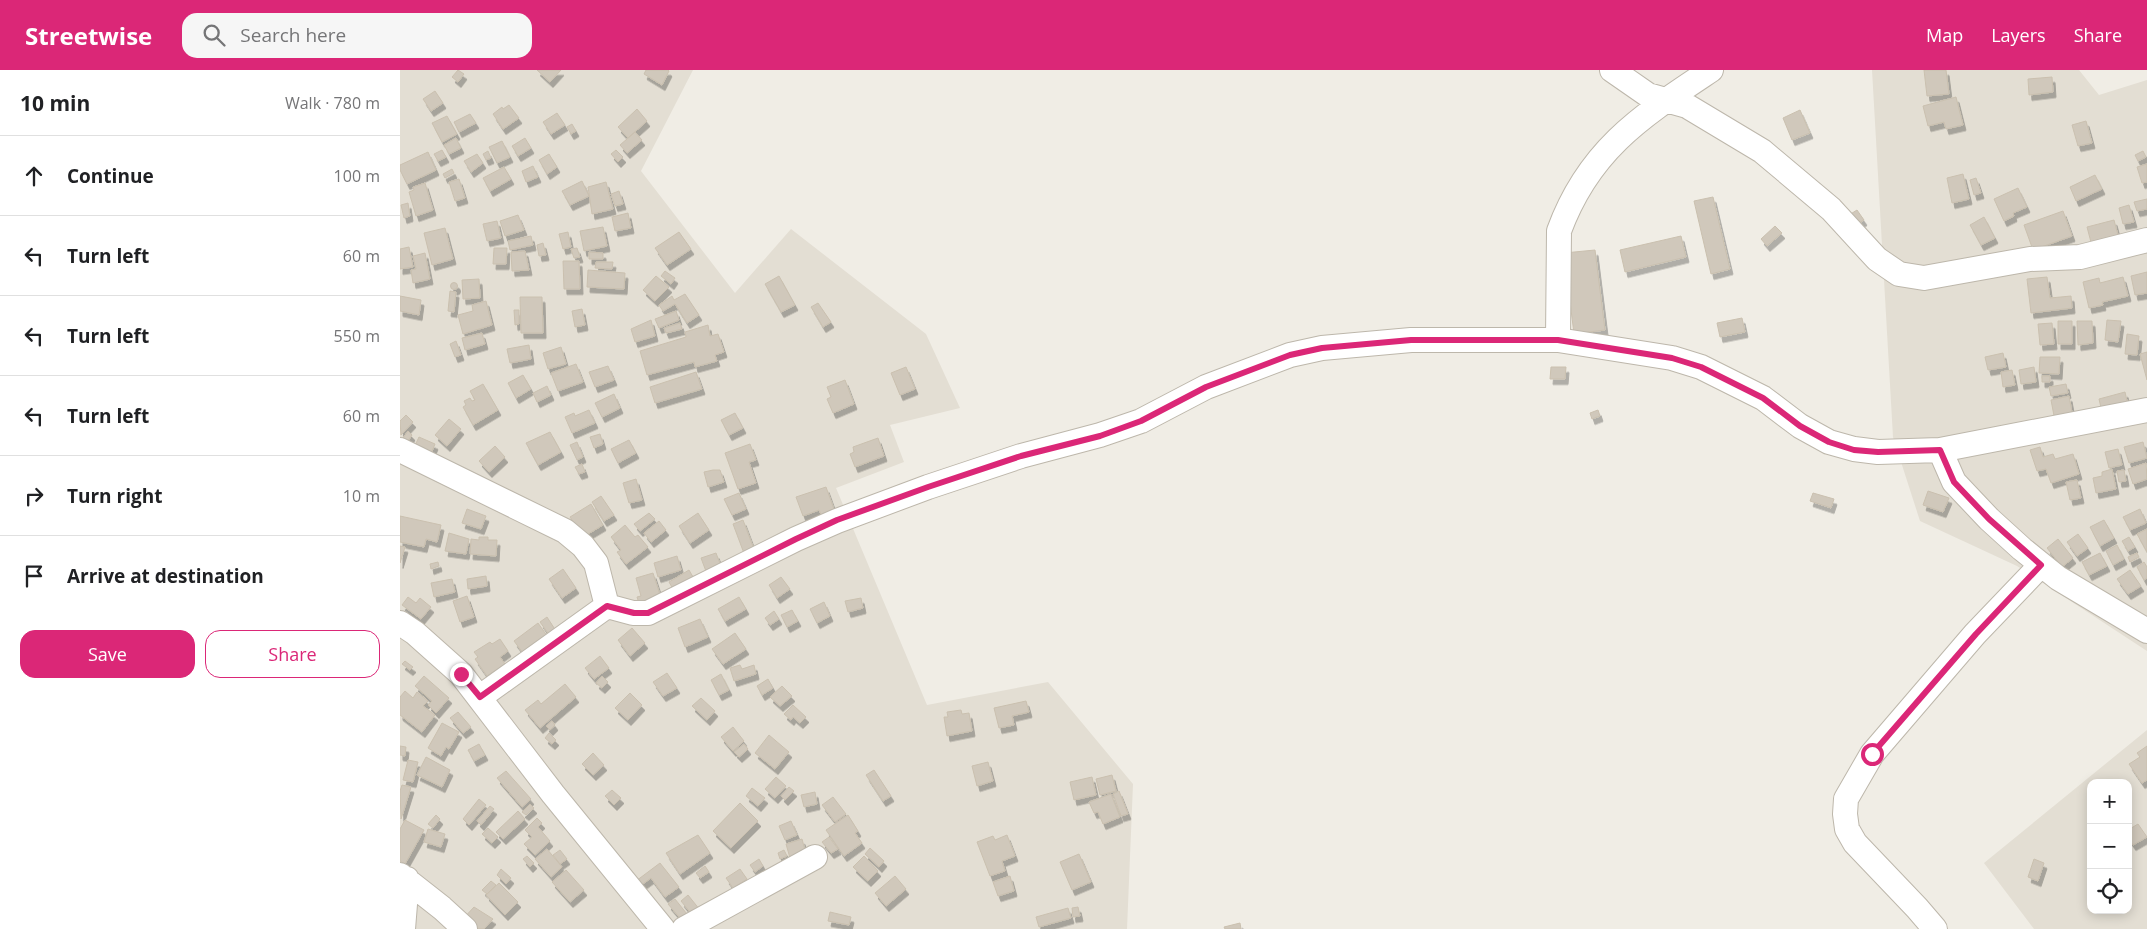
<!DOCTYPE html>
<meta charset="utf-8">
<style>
:root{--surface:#fff;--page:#f6f6f6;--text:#202124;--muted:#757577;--line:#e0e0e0;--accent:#db2777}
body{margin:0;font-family:"Open Sans",sans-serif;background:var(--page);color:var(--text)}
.controls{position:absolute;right:15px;bottom:15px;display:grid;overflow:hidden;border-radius:10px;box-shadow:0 2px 12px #0003}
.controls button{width:45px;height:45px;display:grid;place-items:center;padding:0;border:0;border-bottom:1px solid var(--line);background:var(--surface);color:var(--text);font:25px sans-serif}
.stop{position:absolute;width:15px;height:15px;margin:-11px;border:4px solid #db2777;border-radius:50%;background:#fff}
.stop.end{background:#db2777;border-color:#fff;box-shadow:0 1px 5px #0008}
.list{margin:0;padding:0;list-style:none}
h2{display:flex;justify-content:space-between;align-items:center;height:65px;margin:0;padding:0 20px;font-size:21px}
h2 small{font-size:16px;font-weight:400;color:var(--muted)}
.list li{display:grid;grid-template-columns:32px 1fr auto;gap:15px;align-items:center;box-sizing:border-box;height:80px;padding:0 20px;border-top:1px solid var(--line)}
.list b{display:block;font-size:19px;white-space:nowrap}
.list em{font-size:16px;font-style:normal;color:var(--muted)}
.actions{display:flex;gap:10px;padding:15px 20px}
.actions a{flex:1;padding:11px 0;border:1px solid var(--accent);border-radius:15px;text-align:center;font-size:18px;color:var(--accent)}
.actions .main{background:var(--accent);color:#fff}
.icon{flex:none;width:28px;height:28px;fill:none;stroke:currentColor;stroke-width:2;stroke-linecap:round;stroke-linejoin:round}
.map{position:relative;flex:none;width:1747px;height:859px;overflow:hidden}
header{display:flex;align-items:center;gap:30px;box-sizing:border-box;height:70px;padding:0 25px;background:var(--accent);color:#fff}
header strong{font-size:24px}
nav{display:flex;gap:28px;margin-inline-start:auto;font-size:18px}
.search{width:350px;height:45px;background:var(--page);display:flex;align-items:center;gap:12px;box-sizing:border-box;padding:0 18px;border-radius:15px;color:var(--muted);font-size:19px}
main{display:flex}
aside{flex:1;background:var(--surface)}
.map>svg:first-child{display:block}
</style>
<header>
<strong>Streetwise</strong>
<div class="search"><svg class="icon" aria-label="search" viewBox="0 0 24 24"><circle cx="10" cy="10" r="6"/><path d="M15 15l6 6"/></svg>Search here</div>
<nav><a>Map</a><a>Layers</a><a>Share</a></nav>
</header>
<main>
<aside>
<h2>10 min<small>Walk · 780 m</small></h2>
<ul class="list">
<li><svg class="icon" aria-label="ahead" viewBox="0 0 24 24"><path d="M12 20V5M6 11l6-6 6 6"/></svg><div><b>Continue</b></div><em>100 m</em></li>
<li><svg class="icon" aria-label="left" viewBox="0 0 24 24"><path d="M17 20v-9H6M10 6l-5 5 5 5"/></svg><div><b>Turn left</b></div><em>60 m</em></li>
<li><svg class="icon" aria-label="left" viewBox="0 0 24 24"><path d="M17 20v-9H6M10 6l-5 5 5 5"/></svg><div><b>Turn left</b></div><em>550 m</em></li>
<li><svg class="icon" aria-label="left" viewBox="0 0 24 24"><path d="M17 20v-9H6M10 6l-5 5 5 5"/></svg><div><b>Turn left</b></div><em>60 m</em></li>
<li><svg class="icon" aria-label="right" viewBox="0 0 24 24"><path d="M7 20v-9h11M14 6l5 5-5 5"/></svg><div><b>Turn right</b></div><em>10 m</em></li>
<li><svg class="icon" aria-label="arrive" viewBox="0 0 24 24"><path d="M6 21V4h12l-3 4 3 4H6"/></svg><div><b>Arrive at destination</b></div></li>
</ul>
<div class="actions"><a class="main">Save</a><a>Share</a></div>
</aside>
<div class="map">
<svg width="1747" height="859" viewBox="0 0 1747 859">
<defs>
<filter id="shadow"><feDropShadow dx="3" dy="5.5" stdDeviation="0" flood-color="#0004"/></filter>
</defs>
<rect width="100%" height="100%" fill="#f0ede5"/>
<path fill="#e3ded3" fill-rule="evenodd" d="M0,0H293L241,101L335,223L391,159L526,264L560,338L490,355L504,392L436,418L527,635L648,612L733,714L727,859H0Z
M1472,0H1679L1699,25L1747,10V581L1617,496L1520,451L1493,367Z
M1747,660V859H1634L1584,793ZM1691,713H1728V840H1691Z"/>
<path fill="#d0c8bb" stroke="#cac0af" filter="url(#shadow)" d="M58,0L64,4L58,12L52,7Z
M137,0H161L150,12Z
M246,0H268L269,1L262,15L244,4Z
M1524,0H1546L1549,24L1527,26Z
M1652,7L1653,22L1629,25L1628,9Z
M35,21L43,33L31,41L23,29Z
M1556,27L1563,55L1546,59L1544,52L1528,56L1523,36Z
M109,35L119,48L103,59L93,44L102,37L103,39Z
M237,39L247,51L228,68L218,57Z
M1400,40L1410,63L1392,70L1383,48Z
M157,43L165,55L151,64L143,52Z
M70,44L76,53L59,62L54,52Z
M47,46L57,64L42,72L32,53Z
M1686,51L1692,73L1678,76L1672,55Z
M172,54L176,61L171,64L167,57Z
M235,62L242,70L227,83L220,75Z
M56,68L61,78L49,84L44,75Z
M125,68L131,78L118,86L112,76Z
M102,71L110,87L97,93L89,77Z
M42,80L46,87L38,91L34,84Z
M216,80L223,87L218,92L211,84Z
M88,81L91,88L86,90L83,84Z
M1743,81L1746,87L1738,91L1735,85Z
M28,82L36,100L7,114L0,100V95Z
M77,84L83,93L71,102L64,91Z
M149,84L157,97L147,104L139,90Z
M1747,94V112L1742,113L1737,97Z
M133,96L138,107L126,112L122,101Z
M104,97L111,109L90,121L83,108Z
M52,99L54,103L45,108L43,104Z
M1563,104L1569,129L1552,133L1547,108Z
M1695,105L1702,119L1676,131L1670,117Z
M1576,108L1581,123L1574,125L1570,110Z
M59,109L65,128L55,131L49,112Z
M182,111L189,126L170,135L162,121Z
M206,112L213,139L192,144L188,117Z
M25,113L33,140L16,146L9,122L14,120L13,117Z
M1618,118L1627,137L1613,143L1614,146L1604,151L1594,129Z
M219,121L223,134L215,136L211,124Z
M1313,127L1330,199L1311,204L1294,131Z
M1747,129V139L1737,141L1734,132Z
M8,133L10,146L4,148L1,135Z
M1729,135L1734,152L1723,154L1719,138Z
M1457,140L1464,150L1455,156L1449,145Z
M1663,141L1672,166L1633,180L1624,155Z
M228,143L231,158L215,161L212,147Z
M118,145L124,160L105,166L100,151Z
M1584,147L1595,168L1581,175L1570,155Z
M1714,150L1719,169L1692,176L1687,157Z
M97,151L101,168L87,171L83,154Z
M1375,156L1382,163L1367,176L1361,169Z
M203,157L207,176L184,181L180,161Z
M45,158L53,189L32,195L24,163Z
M168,162L171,177L163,179L159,164Z
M279,162L291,179L267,195L255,178Z
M131,166L133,175L110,180L108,171Z
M1281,166L1286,187L1225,202L1220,180Z
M143,173L146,185L139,186L137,175Z
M9,177L13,197L0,199V179Z
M94,178H107L106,194H93Z
M177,178L180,187L174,188L171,179Z
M1195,180L1205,260L1174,264L1164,183Z
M125,181L129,200L112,201L111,182Z
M189,182L203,183V189H189Z
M25,183L30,209L13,213L11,200L16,199L13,186Z
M163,191H179L180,219H164Z
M196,192H213L212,199L195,198Z
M188,200L225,203L224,219L187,217Z
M265,201L275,208L271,214L261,206Z
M1747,202V223L1735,225L1731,206Z
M256,206L269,217L255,231L243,220Z
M379,206L395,235L381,242L365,214Z
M1647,207L1650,228L1671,226L1672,238L1631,243L1627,209Z
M1723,207L1728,226L1702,232L1703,235L1689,238L1683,212L1699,208L1700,213Z
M79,209L80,228L63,229L62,210Z
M50.5 216a3.5 3.5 0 1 1 7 0a3.5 3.5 0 1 1-7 0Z
M50,221L56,222L54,242L48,241Z
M285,224L299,245L287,253L275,234L263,241L259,235L272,226L274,230Z
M0,226L21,230L19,245L0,241Z
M120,227H142L143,263H121Z
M86,231L92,255L63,264L58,245L73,241L72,235Z
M418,233L431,252L423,257L411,237Z
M182,239L185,255L175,257L172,241Z
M114,240H119V254L115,255Z
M276,241L279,250L259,258L255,249Z
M1342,248L1345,262L1320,267L1317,253Z
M251,250L255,266L235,272L231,259Z
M1707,250L1721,251L1718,272L1705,270Z
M1658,251H1672V274H1658Z
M1677,251H1692L1693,273L1678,275Z
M280,253L282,259L266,263L264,258Z
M1652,253L1654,274L1640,275L1638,254Z
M308,255L310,266L318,264L324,282L315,285L317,291L295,297L294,292L247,305L240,281L286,267L285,262Z
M82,263L85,274L65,280L62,268Z
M1727,264L1739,266L1737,285L1725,284Z
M56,271L61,285L55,287L50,274Z
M129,275L131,289L110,293L107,279Z
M161,277L166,294L148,299L143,283Z
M1747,282V310L1740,284Z
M1603,283L1606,297L1588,300L1585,287Z
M1640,287H1660L1659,304L1639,303Z
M176,294L183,312L158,321L151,303Z
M208,296L214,310L195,317L189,302Z
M506,297L515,319L500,325L491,303Z
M1151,297H1166L1165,309H1150Z
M1634,297L1636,312L1621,314L1619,300Z
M1612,300L1615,315L1603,317L1601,302Z
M296,302L302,319L255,333L250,317Z
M123,305L131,319L116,328L108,313Z
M1642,306H1650V312H1642Z
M445,310L454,334L433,343L427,329L431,327L427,317Z
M83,314L98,340L73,355L63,337L66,335L64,331L70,328L72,331L75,330L70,321Z
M1666,314L1668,323L1651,326L1649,317Z
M147,316L151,325L137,332L133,323Z
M1725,322L1728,335L1702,342L1699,329Z
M214,324L220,338L202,347L195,333Z
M1669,326L1673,348L1655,351L1651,330Z
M189,340L195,353L172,363L165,347L174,343L175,346Z
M1198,340L1200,346L1192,349L1190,343Z
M335,343L343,358L329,365L321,350Z
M6,345L13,352L1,365L0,351Z
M49,349L61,359L47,376L35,365Z
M8,361L12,365L8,371L3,368Z
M150,362L161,382L138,395L126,373Z
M200,364L203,374L194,378L190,367Z
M19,367L35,374L28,391L11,384Z
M478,368L484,386L455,397L450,384L454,382L453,377Z
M229,370L236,383L218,393L211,379Z
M177,372L183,387L177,390L170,375Z
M1743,372L1747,388L1729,393L1724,377Z
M350,374L356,390L349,392L356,413L338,419L325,383Z
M95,376L105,387L89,402L79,391Z
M1640,377L1643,387L1653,384L1655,389L1673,384L1679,404L1651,413L1646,399L1637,401L1630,380Z
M1718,379L1722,395L1709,398L1705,382Z
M1746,393L1747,409L1733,414L1728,399Z
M182,394L185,402L179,404L175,397Z
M1712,399L1716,419L1696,423L1693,408L1702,406V402Z
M313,400H320L324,412L308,417L304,402Z
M1724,400L1726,411L1719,412L1717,401Z
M236,409L242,430L229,433L223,413Z
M1677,410L1681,428L1670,430L1666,412Z
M426,417L435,442L422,447L419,440L403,446L396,427Z
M1528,421L1549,428L1543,442L1523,435Z
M339,423L346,439L332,445L324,429Z
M1413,423L1434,429L1431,438L1410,431Z
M201,426L214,445L204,451L192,432Z
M191,434L203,455L183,467L170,447Z
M67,439L86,446L81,459L62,453Z
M1740,439L1746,453L1730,460L1723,447Z
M249,443L255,449L240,461L234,454Z
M298,443L309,460L290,473L279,456Z
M0,446L41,455L37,472L26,469L24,477L0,472Z
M343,450L355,482L345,486L333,454Z
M1704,450L1714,468L1700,476L1690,457Z
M259,451L266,460L251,472L244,463Z
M225,455L235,467L238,465L248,477L226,494L217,482L221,480L211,467Z
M1747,459V482L1737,464Z
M49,463L69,469L66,484L45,481Z
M1678,464L1688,478L1677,486L1667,472Z
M79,467H88V470H97L96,486L70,484L71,469L79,470Z
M1729,467L1735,477L1728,481L1722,471Z
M1658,469L1673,488L1662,497L1647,478Z
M1717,475L1724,489L1713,495L1706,481Z
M0,476L5,477L0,493Z
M316,483L322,499L307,504L301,488Z
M1700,483L1707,496L1689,505L1682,492Z
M1737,483L1739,487L1730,492L1728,487Z
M277,486L281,500L258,507L254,493Z
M38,492L39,496L31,499L30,494Z
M1744,492L1747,497V508L1744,510L1737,497Z
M163,499L176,518L162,528L149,509Z
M289,500L297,514L277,526L269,512Z
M1730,500L1741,516L1728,524L1717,509Z
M253,503L262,531L240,537L237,527L241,526L236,508Z
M86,506L87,516L68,519L67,509Z
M381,507L390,519L377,528L369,515Z
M52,509L55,522L34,527L31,513Z
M67,526L74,547L60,552L53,531Z
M8,527L16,533L20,528L31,537L21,549L2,535Z
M339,527L346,539L325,551L318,539Z
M461,528L463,538L448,542L445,531Z
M424,532L430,546L417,553L410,539Z
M392,540L398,551L387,557L381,545Z
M374,541L379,549L370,555L365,548Z
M147,547L156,561L150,566L140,552Z
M300,549L308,567L285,577L278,558Z
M138,553L150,570L126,587L114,571Z
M232,558L245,573L230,586L218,570Z
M335,563L346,579L323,594L312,579Z
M100,569L108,581L100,587L105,594L87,606L75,589L78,587L74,582L90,572L92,574Z
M200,586L209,598L194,609L185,598Z
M5,591L13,597L10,600L2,594Z
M340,595L342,599L354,595L356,604L334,611L330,598Z
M267,603L277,618L263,626L253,612Z
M321,604L329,620L319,625L311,610Z
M24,606L49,628L36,643L28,635L32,631L15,616Z
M202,606L208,612L202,618L196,613Z
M368,609L373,618L362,625L357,616Z
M165,614L176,627L140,658L125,640L138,630L141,634Z
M382,616L392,626L380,636L370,627Z
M5,621L13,628L17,622L28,631L23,636L35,645L22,662L0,645V627Z
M230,623L242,635L228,650L215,638Z
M301,628L315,641L307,650L292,636Z
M626,631L629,642L612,646L614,655L599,658L594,638Z
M393,635L406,647L400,653L393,647L391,650L384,644Z
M561,640L562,644L569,643L572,661L547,666L544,647H548L547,642Z
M58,642L71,657L63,663L50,648Z
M152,651L155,655L150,660L146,656Z
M42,653L59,662L49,679L46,677L41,686L28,678Z
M333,657L344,671L333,681L321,667Z
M149,663L156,670L152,674L145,668Z
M369,665L389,682L375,699L355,683Z
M79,674L85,685L74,691L68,680Z
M344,674L348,679L339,687L334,682Z
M0,676L6,677L5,686L0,685Z
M1747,676V710L1742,713L1729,694L1740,687L1737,683Z
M193,683L204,695L193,705L182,694Z
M26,687L50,700L42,717L17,705Z
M8,690L18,692L13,712L3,710Z
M588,692L593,711L577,716L572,696Z
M474,700L491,726L483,731L466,705Z
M106,701L131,729L122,737L97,708Z
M712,705L716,721L700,725L696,709Z
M376,707L386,716L375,728L365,719Z
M692,707L696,725L674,730L670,712Z
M2,715L11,717L1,749L0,721Z
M389,717L394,721L385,730L381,726Z
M352,718L365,728L358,736L346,726Z
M212,720L221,728L214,735L205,726Z
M719,721L728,744L721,746L713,724Z
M415,722L417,734L404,737L401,725Z
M711,724L720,747L703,754L698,742L694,743L689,732Z
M433,727L446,744L435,752L422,735Z
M79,729L86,735L69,755L63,749Z
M340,733L358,751L331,778L313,761Z
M130,734L134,738L126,745L122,742Z
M90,736L94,739L81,755L77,751Z
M118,741L125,749L103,769L96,762Z
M36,745L40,749L33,758L28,754Z
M448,745L458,761L455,763L462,773L444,786L426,760Z
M137,748L142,753L138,757L150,771L135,785L124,774L132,767L125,760Z
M5,750L24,760L5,794L0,791V759Z
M391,751L397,765L385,770L379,756Z
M1738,754L1747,767L1733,775L1728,768V760Z
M88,758L98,767L92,773L82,764Z
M28,759L45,764L41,777L24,772Z
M298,765L310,783L280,804L266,783Z
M607,765L615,786L602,791L605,801L590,806L577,772L593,766L595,770Z
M429,767L438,779L431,783L422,772Z
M402,769L408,791L392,795L386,774Z
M470,778L484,791L479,797L465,784Z
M147,779L162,797L151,807L135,789Z
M160,780L167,789L160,794L153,785Z
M384,780L387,786L380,789L378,783Z
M679,784L691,812L672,820L660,792Z
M127,786L134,793L130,797L123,789Z
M464,786L478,801L468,811L453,797Z
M359,789L363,796L355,802L350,795Z
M1634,789L1644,793L1638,811L1628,807Z
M260,793L279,817L265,827L251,808L240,816L236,811Z
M305,796L309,802L300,808L296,803Z
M101,799L111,808L106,814L97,805Z
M340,799L347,809L333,818L326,808Z
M166,800L184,820L170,832L152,812Z
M495,806L506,819L486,836L475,823Z
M610,806L614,821L598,826L593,812Z
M91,811L96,815L87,824L82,820Z
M99,813L118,832L105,845L86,825Z
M288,825L300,840L293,846L281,831Z
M275,829L291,849L285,854L268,834Z
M74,837L93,849L84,859H70L61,851Z
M678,837L680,846L673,847L672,838Z
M668,838L671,848L639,857L636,847Z
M430,842L451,847L449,855L428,851Z
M840,853L841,859H825L824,857Z"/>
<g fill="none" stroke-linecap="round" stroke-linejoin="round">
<g stroke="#bdb7ab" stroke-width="26">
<path id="minor" d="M1212,0L1248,25L1287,36L1362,81L1431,139L1477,189L1499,204L1524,208L1630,189L1680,187L1747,170
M1158,270L1159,161C1189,79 1242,46 1311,0
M0,380L165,461L183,476L196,493L207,536
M1540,380L1554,412L1589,449L1622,479L1658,508L1747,561
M0,553L15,563L61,604L153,724L263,859
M80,627L207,536L233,543H248L396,469L437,451L528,417L621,386L700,365L741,351L806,317L890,285L922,278L1011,270H1158L1272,288L1301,297L1363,328L1400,356L1429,372L1454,379L1478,382L1540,380L1747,340
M0,805L42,838L65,859
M3,859L7,809
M284,859L415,787
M1535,859L1517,838L1455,773L1447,759L1445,744L1446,729L1472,684L1575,564L1641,495"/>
</g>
<use href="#minor" stroke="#fff" stroke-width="24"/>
</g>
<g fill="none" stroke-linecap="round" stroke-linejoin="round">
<path stroke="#db2777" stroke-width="6" d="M61,604L80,627L207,536L234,543H248L396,469L437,450L528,417L621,386L700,366L741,351L806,317L890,285L922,278L1011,270H1158L1272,288L1301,297L1363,328L1400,356L1429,372L1454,380L1478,382L1540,380L1554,412L1589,449L1641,495L1576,564L1472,684"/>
</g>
</svg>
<div class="controls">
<button>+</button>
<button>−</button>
<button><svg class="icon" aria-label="locate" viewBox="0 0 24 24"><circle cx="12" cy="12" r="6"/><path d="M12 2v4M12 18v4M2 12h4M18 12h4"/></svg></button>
</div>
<div class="stop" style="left:1472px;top:684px"></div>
<div class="stop end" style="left:61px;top:604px"></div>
</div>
</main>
